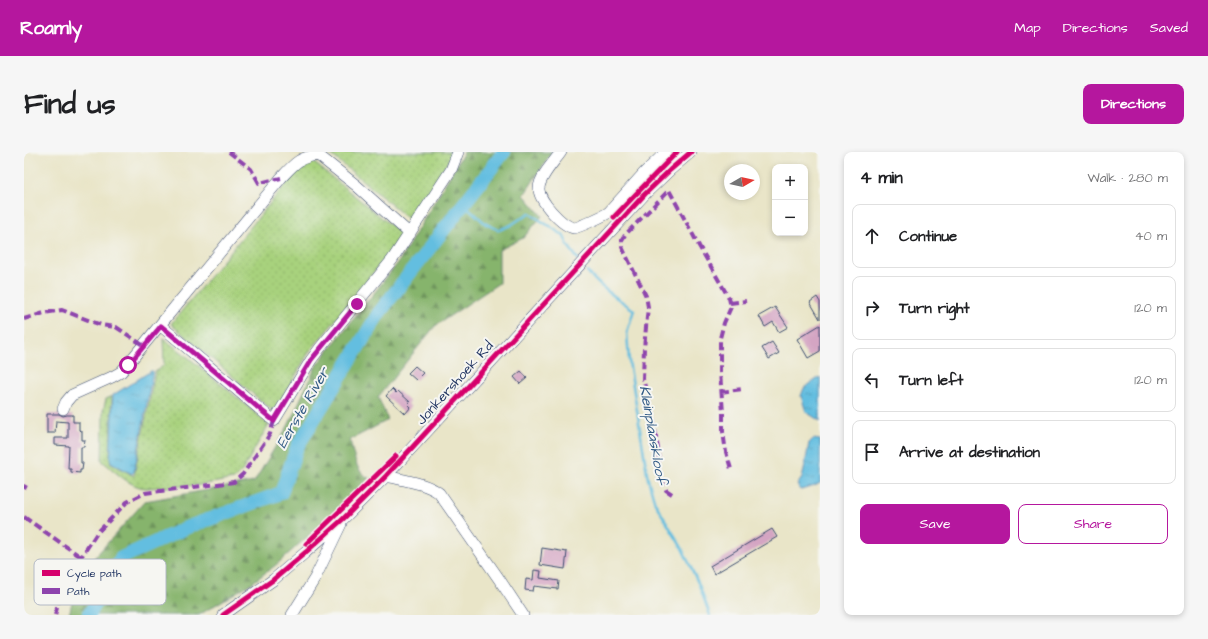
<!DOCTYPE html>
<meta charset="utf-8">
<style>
:root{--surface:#fff;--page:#f6f6f6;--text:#202124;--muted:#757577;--line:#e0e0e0;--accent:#b5179e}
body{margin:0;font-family:"Architects Daughter",sans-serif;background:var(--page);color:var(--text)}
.controls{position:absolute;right:12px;top:12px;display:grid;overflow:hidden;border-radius:8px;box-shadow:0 2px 6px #0003}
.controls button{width:36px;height:36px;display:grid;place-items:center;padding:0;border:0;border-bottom:1px solid var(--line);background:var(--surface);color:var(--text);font:20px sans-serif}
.compass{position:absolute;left:700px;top:12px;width:36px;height:36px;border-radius:50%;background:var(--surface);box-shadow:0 2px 6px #0003;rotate:81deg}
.stop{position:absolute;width:12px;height:12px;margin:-9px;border:3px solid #b5179e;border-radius:50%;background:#fff}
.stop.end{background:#b5179e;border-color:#fff;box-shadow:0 1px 4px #0008}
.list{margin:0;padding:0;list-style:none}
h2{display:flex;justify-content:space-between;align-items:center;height:52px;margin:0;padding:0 16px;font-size:17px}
h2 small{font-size:13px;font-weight:400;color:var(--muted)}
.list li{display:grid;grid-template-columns:26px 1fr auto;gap:12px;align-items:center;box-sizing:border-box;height:64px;margin:0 8px 8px;padding:0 8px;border:1px solid var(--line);border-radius:8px}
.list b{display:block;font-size:15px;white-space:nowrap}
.list em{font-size:13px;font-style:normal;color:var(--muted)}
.actions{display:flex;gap:8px;padding:12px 16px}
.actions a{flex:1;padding:9px 0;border:1px solid var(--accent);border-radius:8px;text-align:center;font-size:14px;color:var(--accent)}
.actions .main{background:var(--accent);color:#fff}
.icon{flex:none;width:22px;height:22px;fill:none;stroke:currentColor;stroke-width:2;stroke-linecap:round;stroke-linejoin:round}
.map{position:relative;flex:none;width:796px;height:463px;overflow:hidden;border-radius:8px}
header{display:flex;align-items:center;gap:24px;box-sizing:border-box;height:56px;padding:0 20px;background:var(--accent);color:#fff}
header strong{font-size:19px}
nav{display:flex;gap:22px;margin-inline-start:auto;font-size:14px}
.intro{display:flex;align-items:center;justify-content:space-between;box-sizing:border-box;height:96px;padding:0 24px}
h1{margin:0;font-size:28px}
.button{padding:10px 18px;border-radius:8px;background:var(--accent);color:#fff;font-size:14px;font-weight:700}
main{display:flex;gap:24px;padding:0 24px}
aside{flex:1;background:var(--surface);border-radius:8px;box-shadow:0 2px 6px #0003}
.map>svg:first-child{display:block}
</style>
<header>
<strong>Roamly</strong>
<nav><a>Map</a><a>Directions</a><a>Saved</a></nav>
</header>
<div class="intro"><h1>Find us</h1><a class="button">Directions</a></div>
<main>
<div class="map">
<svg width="796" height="463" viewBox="0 0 796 463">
<defs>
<pattern id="green-dots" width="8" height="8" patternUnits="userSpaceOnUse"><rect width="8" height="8" fill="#a8d27d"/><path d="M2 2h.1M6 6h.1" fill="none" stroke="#90b56e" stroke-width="1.8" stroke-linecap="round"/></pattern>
<pattern id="forest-firs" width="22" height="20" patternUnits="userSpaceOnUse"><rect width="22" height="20" fill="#86b46c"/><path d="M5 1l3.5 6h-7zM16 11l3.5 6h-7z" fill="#6d935c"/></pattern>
<pattern id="water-ripples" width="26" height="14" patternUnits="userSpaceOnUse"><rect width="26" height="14" fill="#63bee0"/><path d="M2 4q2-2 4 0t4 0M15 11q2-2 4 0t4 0" fill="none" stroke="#519bb9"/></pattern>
</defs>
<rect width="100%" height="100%" fill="#f6f6f2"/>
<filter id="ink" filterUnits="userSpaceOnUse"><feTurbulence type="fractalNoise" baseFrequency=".025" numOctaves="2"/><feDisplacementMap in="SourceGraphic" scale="8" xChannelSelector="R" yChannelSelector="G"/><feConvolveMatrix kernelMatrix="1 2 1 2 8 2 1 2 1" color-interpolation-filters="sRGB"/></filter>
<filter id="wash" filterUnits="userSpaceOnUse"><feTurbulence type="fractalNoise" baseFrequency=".012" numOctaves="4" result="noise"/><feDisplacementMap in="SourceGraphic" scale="16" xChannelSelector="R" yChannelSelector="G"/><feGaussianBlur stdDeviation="0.9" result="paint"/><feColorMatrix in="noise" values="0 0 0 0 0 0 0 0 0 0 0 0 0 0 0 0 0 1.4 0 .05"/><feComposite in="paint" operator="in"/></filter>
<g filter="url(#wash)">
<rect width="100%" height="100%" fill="#e9e5c8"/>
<path fill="url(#green-dots)" stroke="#62806e" d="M304,0H428L425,8L387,69Z
M288,9L379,83L334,141L285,200L253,256L248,258L147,172L279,11Z
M139,186L160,202L245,272L218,319L210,327L176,333L122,336C105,335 91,319 78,309L79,259L82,247L88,244L86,306L87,311L110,324L131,220L140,213Z"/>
<path fill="url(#forest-firs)" stroke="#507265" d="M440,0H528L500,43L518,64L499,86L475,98V131L411,174L354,245L364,268L326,288C329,300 332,322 345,326L294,375L252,413L229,430L175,463H45L54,424L121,349L230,330L264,274L292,214L374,111Z"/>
<path fill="url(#water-ripples)" stroke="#3f769f" d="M127,219H129L110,320L108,322L87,310L86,307L89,243Z
M796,225V269L782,260L777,244L780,236Z
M789,287L796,288V331L791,334L777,338L773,333L778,326L780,318L785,291Z"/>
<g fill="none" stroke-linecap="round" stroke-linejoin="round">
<path stroke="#63bee0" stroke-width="2.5" d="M440,52L462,72L475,78L487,73L505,61L539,83L545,95L554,107
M563,119C575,135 593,146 610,158L603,180L605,209L624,327L631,351L658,396L675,433L686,463"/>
<path stroke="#63bee0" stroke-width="14" d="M65,463L97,406L164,375L257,341L273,295L355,161L480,0"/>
</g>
<g id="blocks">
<path fill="#d4a5c3" d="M793,145L796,150V167L786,150Z
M751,155L764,175L755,180L749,170L741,175L735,164Z
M796,173V199L784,206L773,187Z
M748,190L755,201L745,207L738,196Z
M391,214L399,221L392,228L384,221Z
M497,219L503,226L496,232L490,225Z
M368,237L372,241L374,239L386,250L384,252L387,255L381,262L362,244Z
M23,262H35L39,264L43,263H49V270H55V278L58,279V288H61L60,295H57V311H59L58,318H56V321L47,320V317H44L45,294L31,293V286H44V270L32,269L31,281H23Z
M748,377L753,385L690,422L686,414Z
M518,396L543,400L541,417L516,413Z
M510,418L517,419L516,426L535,429L534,437L510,434L509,439L501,438L502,427L509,428Z"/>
</g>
</g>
<g filter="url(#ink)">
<use href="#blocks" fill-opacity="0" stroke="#3a4a6e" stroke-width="1"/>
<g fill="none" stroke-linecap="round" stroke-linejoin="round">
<g stroke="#3a4a6e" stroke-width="12">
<path id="minor" d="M537,0C530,10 516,24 515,36C514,48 538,74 550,76C553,76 582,63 585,60L621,20L642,0
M137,174L250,269L287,208L296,196L368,108L427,18L434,0
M39,257L42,250L48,243L88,225L97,220L103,213L257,26C270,12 275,5 294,3L333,34L386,82
M362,324C378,328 402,331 415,341L475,427L499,463
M199,463L249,428L282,400L319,367L362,324L621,42L646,18L667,0
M268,463L291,426L317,372"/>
</g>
<use href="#minor" stroke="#fff" stroke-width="11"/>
<path stroke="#8e44ad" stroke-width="4" stroke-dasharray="8 4" stroke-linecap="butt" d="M205,0L227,17L235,31L257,26
M706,151L722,149
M0,167L20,161L38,158L77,173L92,175L120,194
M697,240L718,237
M0,337L2,333
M648,342L642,338L635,321L634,297L629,265L619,227L620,196L624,155L622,144L598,95V88L601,83L645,38L675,94L705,146L707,155L700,171L696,186V220L699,261V280L702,300L707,317
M0,365L57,405
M31,463L40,431L73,381L103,350L121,341L210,330L219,322L246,282L250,269"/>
<g stroke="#f6f6f2" stroke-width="8">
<path id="cycleway" d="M590,65L612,42L653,0
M282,392L372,304
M199,463L249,428L282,400L319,367L362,324L621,42L646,18L667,0"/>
</g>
<use href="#cycleway" stroke="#d6006c" stroke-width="5"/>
</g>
</g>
<g fill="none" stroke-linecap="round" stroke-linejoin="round" filter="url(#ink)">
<path stroke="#b5179e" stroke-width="5" d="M104,213L137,174L250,269L287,208L333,152"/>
</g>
<g text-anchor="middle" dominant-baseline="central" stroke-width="4" stroke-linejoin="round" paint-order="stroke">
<g font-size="14" fill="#1b2f5e" stroke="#f6f6f2">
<text transform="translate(431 231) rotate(-48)">Jonkershoek Rd</text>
</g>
<g font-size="15" font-style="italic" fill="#315a85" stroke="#f6f6f2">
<text transform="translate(279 256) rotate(-60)">Eerste River</text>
<text transform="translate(629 283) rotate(80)">Kleinplaaskloof</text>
</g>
</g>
<rect x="10" y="407" width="132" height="46" rx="6" fill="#f6f6f2" stroke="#b4bac6" stroke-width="1"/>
<rect x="18" y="418" width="18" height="6" fill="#d6006c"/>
<rect x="18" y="436" width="18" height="6" fill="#8e44ad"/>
<g font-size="11" fill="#1b2f5e">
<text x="43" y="425">Cycle path</text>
<text x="43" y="443">Path</text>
</g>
</svg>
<div class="controls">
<button>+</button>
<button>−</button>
</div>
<svg class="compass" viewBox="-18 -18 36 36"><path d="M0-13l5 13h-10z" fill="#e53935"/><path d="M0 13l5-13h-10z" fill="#757577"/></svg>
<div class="stop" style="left:104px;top:213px"></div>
<div class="stop end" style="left:333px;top:152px"></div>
</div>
<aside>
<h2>4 min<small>Walk · 280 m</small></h2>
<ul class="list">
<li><svg class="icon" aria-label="ahead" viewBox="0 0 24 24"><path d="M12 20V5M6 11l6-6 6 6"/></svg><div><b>Continue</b></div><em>40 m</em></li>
<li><svg class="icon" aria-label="right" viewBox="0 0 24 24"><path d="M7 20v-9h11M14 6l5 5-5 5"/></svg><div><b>Turn right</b></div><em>120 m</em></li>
<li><svg class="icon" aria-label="left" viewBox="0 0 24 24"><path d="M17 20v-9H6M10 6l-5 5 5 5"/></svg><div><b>Turn left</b></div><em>120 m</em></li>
<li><svg class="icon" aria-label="arrive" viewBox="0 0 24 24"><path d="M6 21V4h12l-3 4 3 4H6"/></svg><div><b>Arrive at destination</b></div></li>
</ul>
<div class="actions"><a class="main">Save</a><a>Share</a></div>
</aside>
</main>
